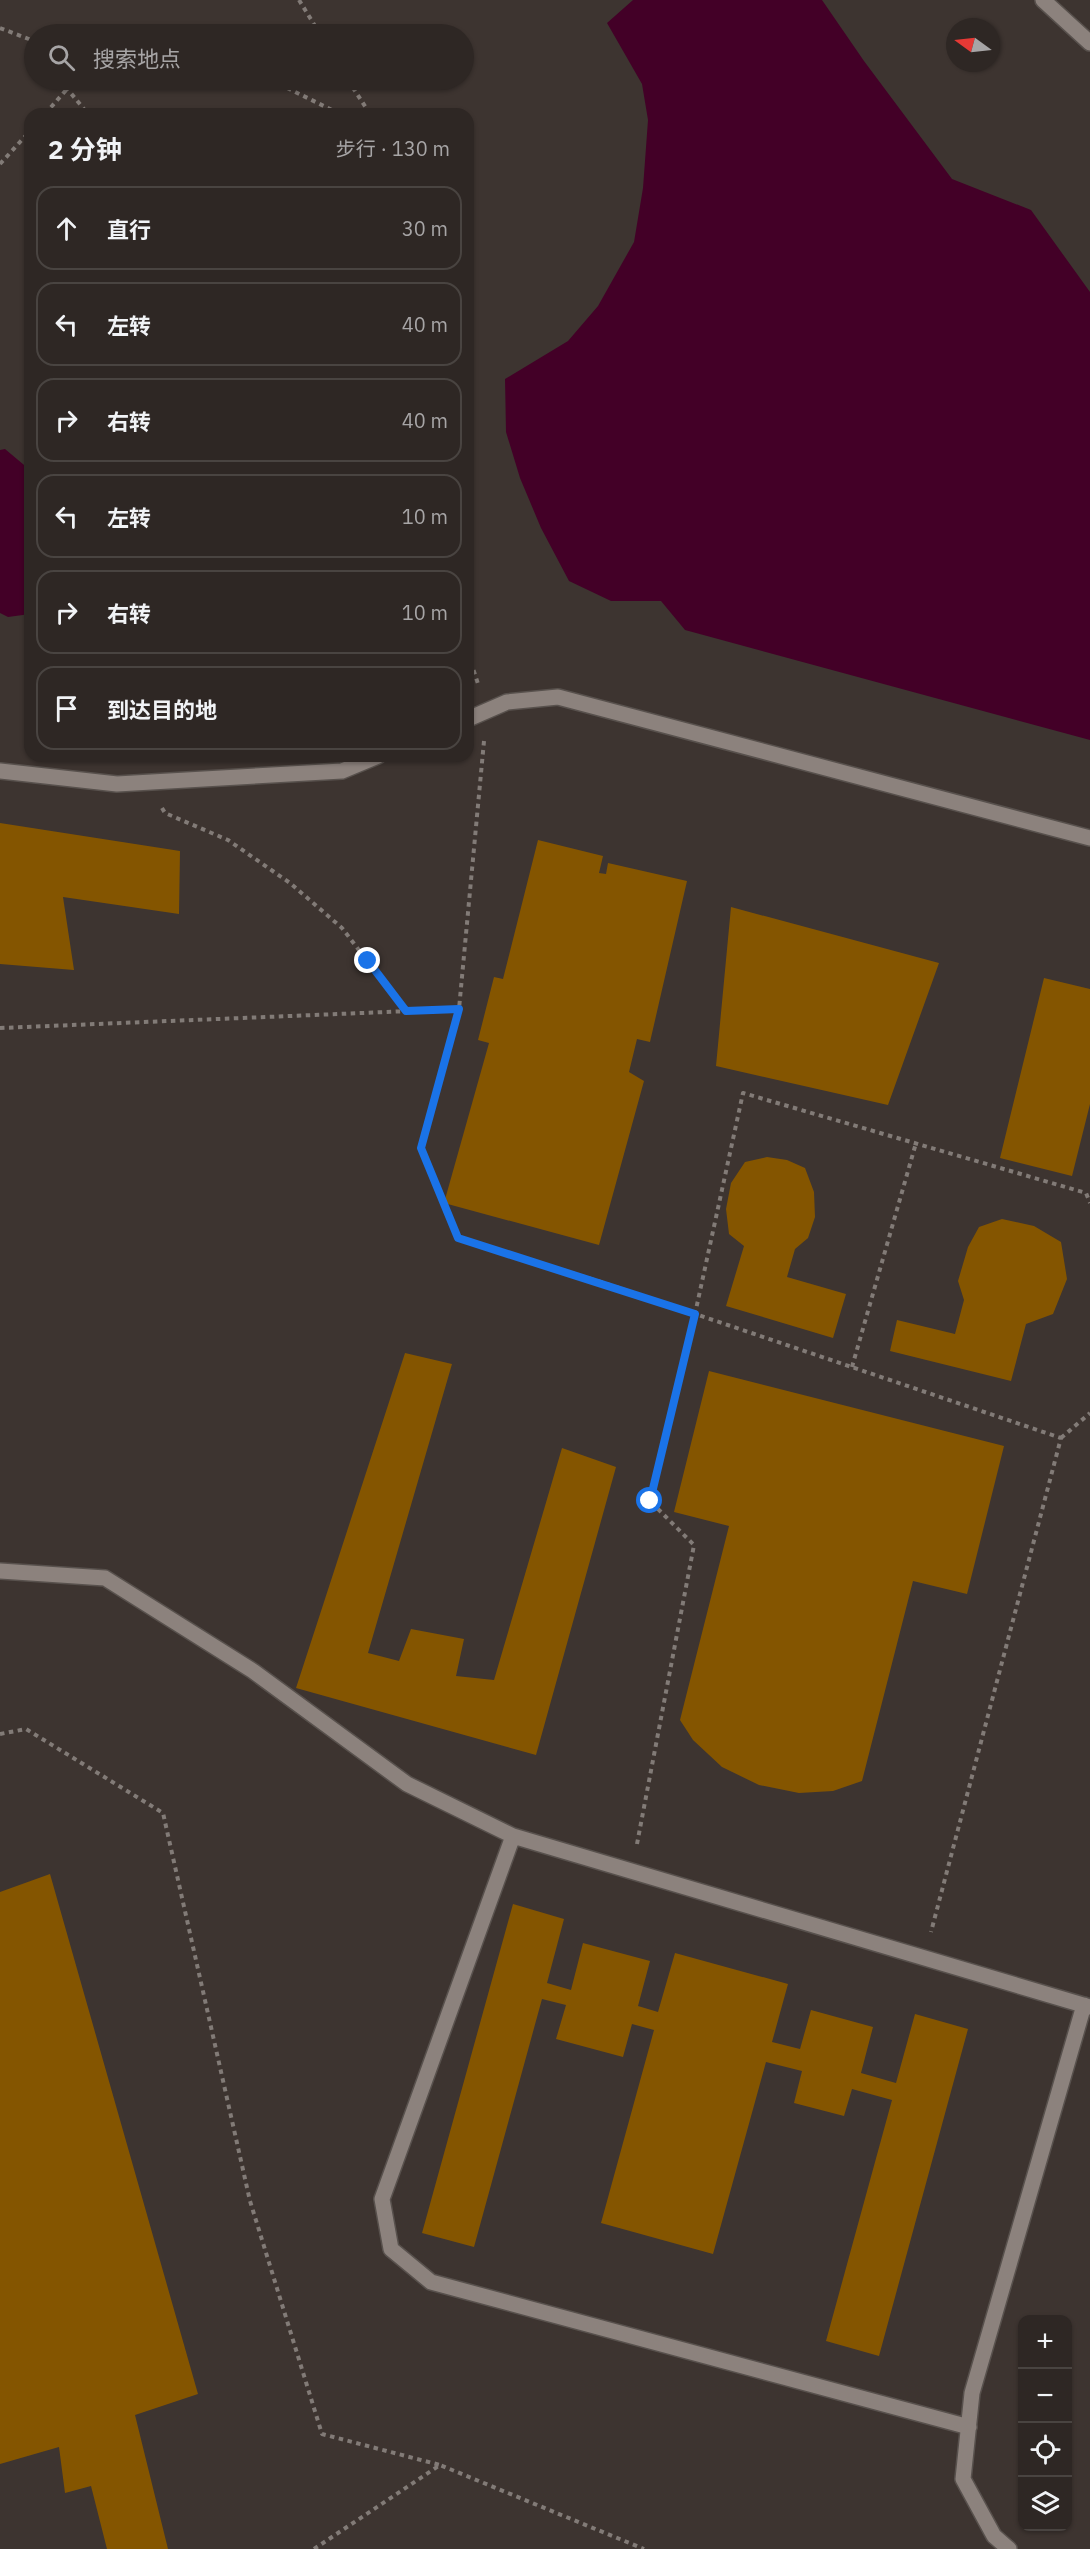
<!DOCTYPE html>
<html lang="zh">
<meta charset="utf-8">
<style>
:root{--surface:#2e2724;--page:#3a3331;--text:#f1f3f6;--muted:#a7a5a6;--line:#494441}
body{margin:0;font-family:"IBM Plex Sans","Noto Sans SC",sans-serif;background:var(--page);color:var(--text)}
.controls{position:absolute;right:18px;bottom:18px;display:grid;overflow:hidden;border-radius:12px;box-shadow:0 2px 4px #0004}
.controls button{width:54px;height:54px;display:grid;place-items:center;padding:0;border:0;border-bottom:2px solid var(--line);background:var(--surface);color:var(--text);font:30px sans-serif}
.compass{position:absolute;left:946px;top:18px;width:54px;height:54px;border-radius:50%;background:var(--surface);box-shadow:0 2px 4px #0004;rotate:285deg}
.stop{position:absolute;width:18px;height:18px;margin:-14px;border:4px solid #1a73e8;border-radius:50%;background:#fff}
.stop.end{background:#1a73e8;border-color:#fff;box-shadow:0 2px 6px #0008}
.list{margin:0;padding:0;list-style:none}
h2{display:flex;justify-content:space-between;align-items:center;height:78px;margin:0;padding:0 24px;font-size:26px}
h2 small{font-size:20px;font-weight:400;color:var(--muted)}
.list li{display:grid;grid-template-columns:39px 1fr auto;gap:18px;align-items:center;box-sizing:border-box;height:84px;margin:0 12px 12px;padding:0 12px;border:2px solid var(--line);border-radius:18px}
.list b{display:block;font-size:22px;white-space:nowrap}
.list em{font-size:20px;font-style:normal;color:var(--muted)}
.icon{flex:none;width:33px;height:33px;fill:none;stroke:currentColor;stroke-width:2;stroke-linecap:round;stroke-linejoin:round}
.map{position:relative;flex:none;width:1090px;height:2549px;overflow:hidden}
.search{position:absolute;background:var(--surface);box-shadow:0 2px 4px #0004;left:24px;top:24px;width:450px;height:66px;display:flex;align-items:center;gap:15px;box-sizing:border-box;padding:0 21px;border-radius:33px;color:var(--muted);font-size:22px}
.panel{position:absolute;background:var(--surface);box-shadow:0 2px 4px #0004;left:24px;top:108px;width:450px;height:654px;border-radius:18px}
.map>svg:first-child{display:block}
</style>
<div class="map">
<svg width="1090" height="2549" viewBox="0 0 1090 2549">
<rect width="100%" height="100%" fill="#3d3430"/>
<path fill="#430027" d="M633,0H822L864,61L952,179L1031,210L1090,292V740L685,630L661,601H611L569,581L541,528L520,478L506,432L505,379L568,341L598,306L634,242L643,188L648,120L642,84L607,23Z
M5,449L30,470V614L8,617L0,613V450Z"/>
<path fill="#845500" d="M0,823L180,851L179,914L63,897L74,970L0,964Z
M538,840L603,856L599,873L606,874L608,863L687,881L650,1042L637,1039L629,1072L644,1081L599,1245L444,1203L489,1043L478,1040L494,977L503,979Z
M731,907L939,963L888,1105L716,1066Z
M1044,978L1090,989V1104L1072,1176L1000,1158Z
M767,1157L787,1160L805,1168L814,1192L815,1217L808,1238L795,1249L787,1277L846,1294L833,1338L726,1306L744,1246L729,1234L726,1209L731,1183L745,1162Z
M1002,1219L1034,1226L1061,1242L1067,1279L1053,1314L1026,1324L1011,1381L890,1351L897,1320L955,1334L964,1300L958,1281L968,1247L979,1227Z
M405,1353L452,1364L368,1653L399,1661L411,1629L464,1639L456,1676L494,1680L562,1448L616,1467L536,1755L296,1688Z
M709,1371L1004,1446L967,1594L913,1581L862,1781L833,1791L799,1793L759,1785L722,1767L693,1740L680,1720L729,1526L674,1512Z
M50,1874L198,2394L135,2415L168,2549H107L91,2486L65,2493L59,2447L0,2464V1892Z
M513,1904L564,1919L547,1983L571,1990L583,1943L650,1961L638,2006L658,2012L675,1953L788,1984L772,2042L800,2049L811,2010L873,2027L861,2073L896,2083L915,2014L968,2029L879,2356L826,2341L892,2100L852,2089L844,2116L794,2103L802,2071L766,2062L713,2254L601,2223L654,2030L632,2024L623,2057L556,2039L566,2005L542,1999L474,2247L422,2233Z"/>
<g fill="none" stroke-linecap="round" stroke-linejoin="round">
<g stroke="#58514d" stroke-width="18">
<path id="minor" d="M1043,0L1090,43
M468,719L507,702L558,697L1090,838
M0,771L117,784L342,771L378,756
M0,1571L105,1578L253,1671L407,1784L513,1836L1090,2007
M513,1836L382,2199L391,2249L431,2282L969,2427
M1009,2549L994,2536L963,2479L972,2393L1084,2005"/>
</g>
<path stroke="#827b77" stroke-width="4" stroke-dasharray="4.5 4.5" stroke-linecap="butt" d="M299,0L320,34
M0,28L34,41
M60,80L88,114
M271,80L340,114
M348,80L370,114
M45,114L67,89L87,80
M0,164L30,131
M468,653L479,687
M484,741L459,1009L421,1148L458,1238L604,1283L1061,1438L931,1932
M162,808L165,813L228,840L290,883L342,928L405,1010
M0,1028L459,1009
M852,1367L916,1143
M1061,1438L1090,1413
M0,1734L26,1729L163,1813L250,2201L322,2434L440,2465
M637,1844L694,1545L650,1501L695,1314L743,1093L1086,1193L1090,1203
M314,2549L440,2465L644,2549"/>
<use href="#minor" stroke="#8c827d" stroke-width="15"/>
</g>
<g fill="none" stroke-linecap="round" stroke-linejoin="round">
<path stroke="#1a73e8" stroke-width="8" d="M368,961L406,1011L459,1009L421,1148L458,1238L695,1314L650,1501"/>
</g>
</svg>
<div class="controls">
<button>+</button>
<button>−</button>
<button><svg class="icon" aria-label="locate" viewBox="0 0 24 24"><circle cx="12" cy="12" r="6"/><path d="M12 2v4M12 18v4M2 12h4M18 12h4"/></svg></button>
<button><svg class="icon" aria-label="layers" viewBox="0 0 24 24"><path d="M12 4l9 5-9 5-9-5zM3 14l9 5 9-5"/></svg></button>
</div>
<svg class="compass" viewBox="-18 -18 36 36"><path d="M0-13l5 13h-10z" fill="#e53935"/><path d="M0 13l5-13h-10z" fill="#a7a5a6"/></svg>
<div class="stop" style="left:650px;top:1501px"></div>
<div class="stop end" style="left:368px;top:961px"></div>
<div class="search"><svg class="icon" aria-label="search" viewBox="0 0 24 24"><circle cx="10" cy="10" r="6"/><path d="M15 15l6 6"/></svg>搜索地点</div>
<section class="panel">
<h2>2 分钟<small>步行 · 130 m</small></h2>
<ul class="list">
<li><svg class="icon" aria-label="ahead" viewBox="0 0 24 24"><path d="M12 20V5M6 11l6-6 6 6"/></svg><div><b>直行</b></div><em>30 m</em></li>
<li><svg class="icon" aria-label="left" viewBox="0 0 24 24"><path d="M17 20v-9H6M10 6l-5 5 5 5"/></svg><div><b>左转</b></div><em>40 m</em></li>
<li><svg class="icon" aria-label="right" viewBox="0 0 24 24"><path d="M7 20v-9h11M14 6l5 5-5 5"/></svg><div><b>右转</b></div><em>40 m</em></li>
<li><svg class="icon" aria-label="left" viewBox="0 0 24 24"><path d="M17 20v-9H6M10 6l-5 5 5 5"/></svg><div><b>左转</b></div><em>10 m</em></li>
<li><svg class="icon" aria-label="right" viewBox="0 0 24 24"><path d="M7 20v-9h11M14 6l5 5-5 5"/></svg><div><b>右转</b></div><em>10 m</em></li>
<li><svg class="icon" aria-label="arrive" viewBox="0 0 24 24"><path d="M6 21V4h12l-3 4 3 4H6"/></svg><div><b>到达目的地</b></div></li>
</ul>
</section>
</div>
